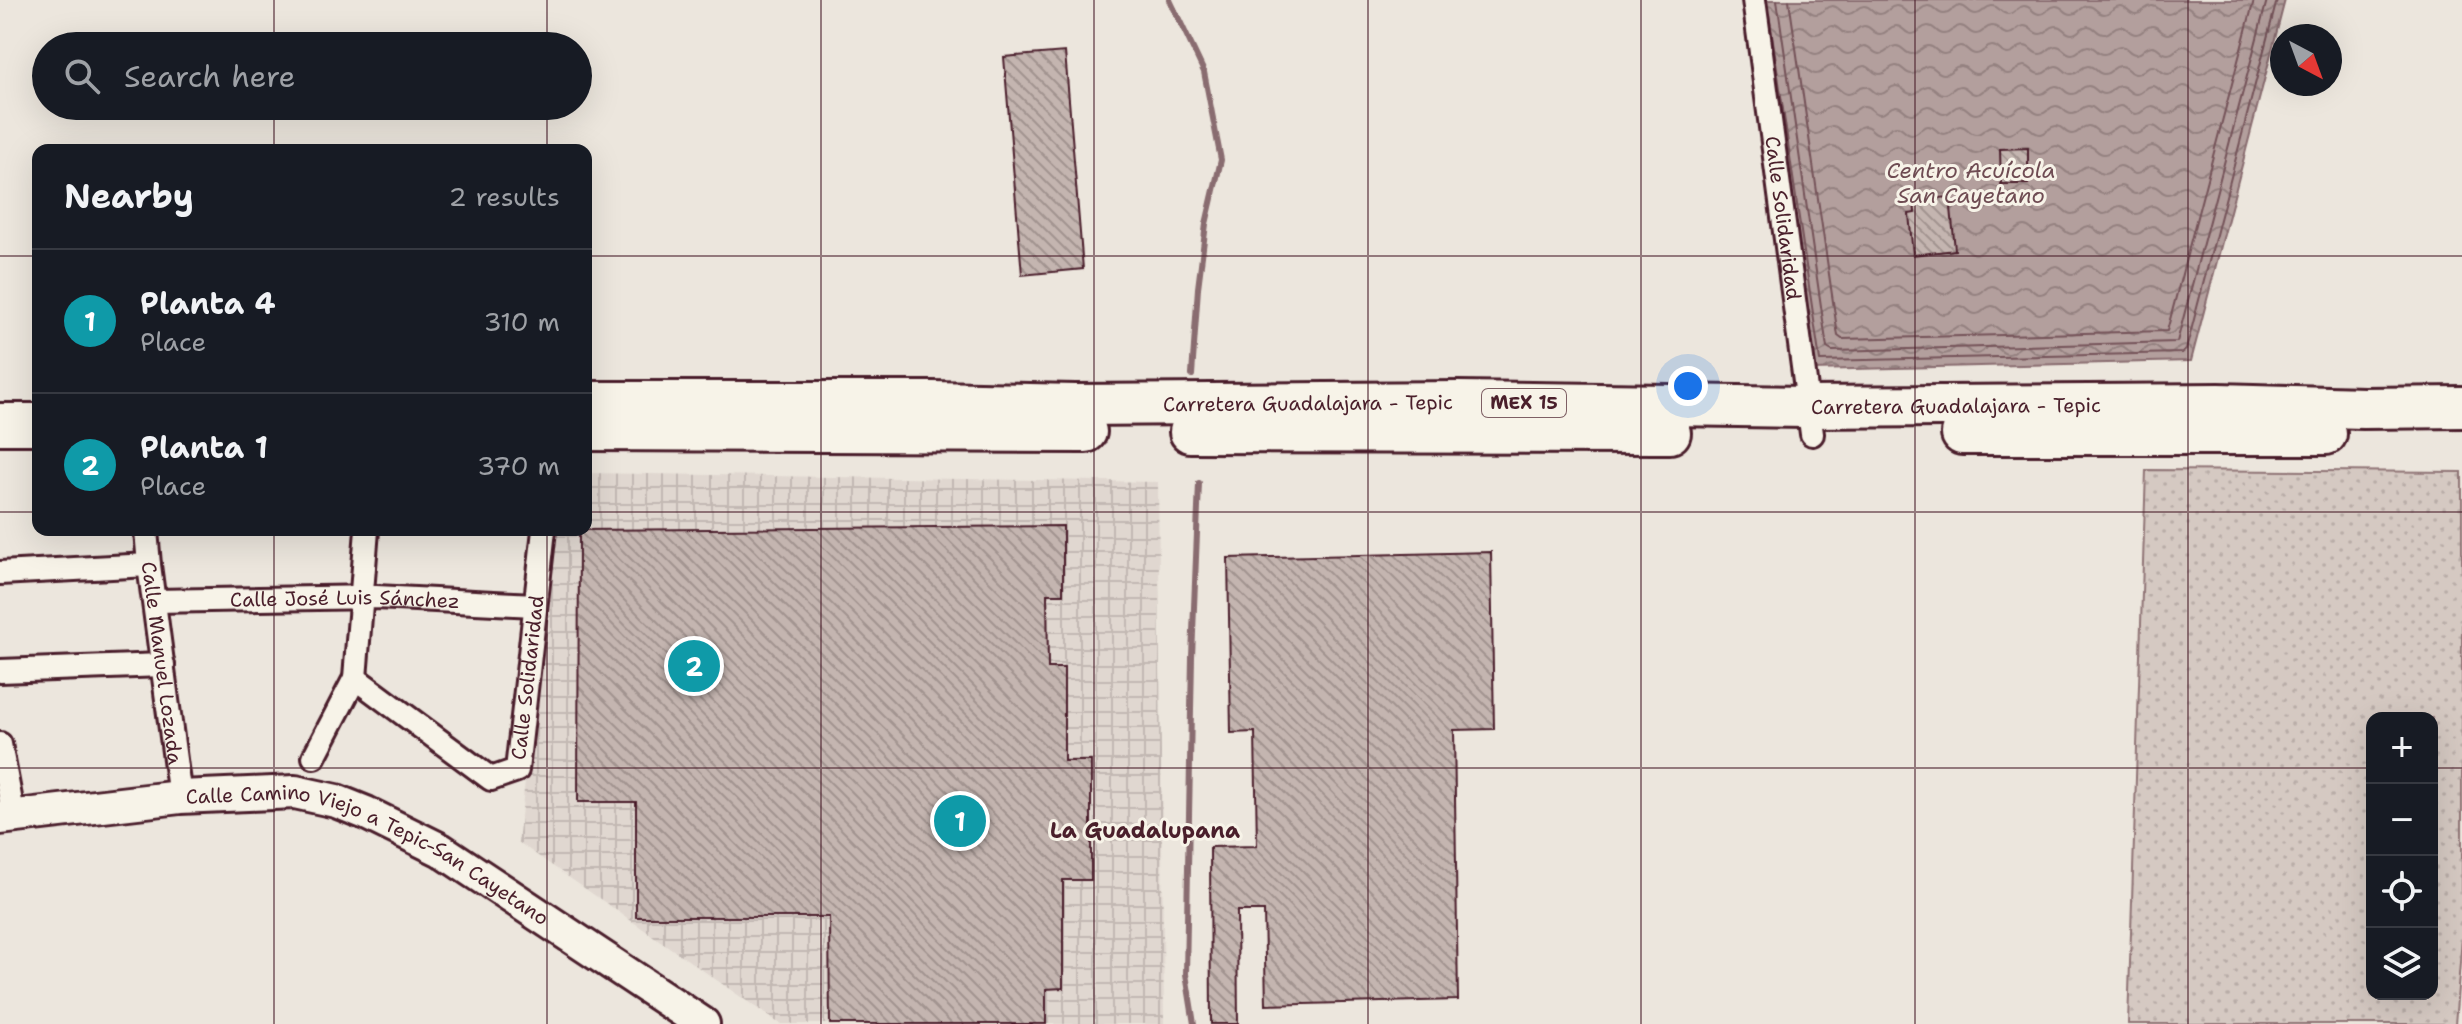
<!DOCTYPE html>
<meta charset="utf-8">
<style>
:root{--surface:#171b24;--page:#20242c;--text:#f1f3f6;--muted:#9ea1a6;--line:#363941;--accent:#db2777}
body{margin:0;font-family:"Shantell Sans",sans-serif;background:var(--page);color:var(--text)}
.controls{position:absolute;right:24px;bottom:24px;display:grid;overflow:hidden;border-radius:16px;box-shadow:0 8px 32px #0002}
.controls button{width:72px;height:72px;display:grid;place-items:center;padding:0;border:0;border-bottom:2px solid var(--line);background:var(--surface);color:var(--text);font:40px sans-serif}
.compass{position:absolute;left:2270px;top:24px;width:72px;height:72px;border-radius:50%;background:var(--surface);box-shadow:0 8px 32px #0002;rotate:139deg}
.you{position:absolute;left:1688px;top:386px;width:28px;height:28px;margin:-20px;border:6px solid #fff;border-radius:50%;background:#1a73e8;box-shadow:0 0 0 12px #1a73e833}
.badge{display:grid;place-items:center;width:52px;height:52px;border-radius:50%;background:var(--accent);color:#fff;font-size:26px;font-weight:700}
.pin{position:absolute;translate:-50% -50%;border:4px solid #fff;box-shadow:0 2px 8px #0006}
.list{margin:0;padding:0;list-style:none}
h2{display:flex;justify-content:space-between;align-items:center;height:104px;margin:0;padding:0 32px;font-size:34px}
h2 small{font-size:26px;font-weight:400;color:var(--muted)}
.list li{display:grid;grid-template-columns:52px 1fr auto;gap:24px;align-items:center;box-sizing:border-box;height:144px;padding:0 32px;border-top:2px solid var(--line)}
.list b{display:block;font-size:30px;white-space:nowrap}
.list p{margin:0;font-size:26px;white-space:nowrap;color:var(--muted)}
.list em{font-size:26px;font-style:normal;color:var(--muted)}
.icon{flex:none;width:44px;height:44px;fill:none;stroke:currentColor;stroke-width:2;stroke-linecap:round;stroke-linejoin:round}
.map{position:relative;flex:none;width:2462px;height:1024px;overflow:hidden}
.search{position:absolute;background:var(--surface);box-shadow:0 8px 32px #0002;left:32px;top:32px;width:560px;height:88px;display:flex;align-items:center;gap:20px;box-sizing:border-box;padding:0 28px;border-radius:44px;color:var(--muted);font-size:30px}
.panel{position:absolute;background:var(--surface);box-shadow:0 8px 32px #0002;left:32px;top:144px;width:560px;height:392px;border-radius:16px}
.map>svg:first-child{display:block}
</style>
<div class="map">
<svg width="2462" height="1024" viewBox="0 0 2462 1024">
<defs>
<pattern id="industrial-grid" width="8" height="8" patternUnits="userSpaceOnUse" patternTransform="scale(2)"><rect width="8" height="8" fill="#e0d7d0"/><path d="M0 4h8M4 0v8" fill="none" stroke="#c2b8b3"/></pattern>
<pattern id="grass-dots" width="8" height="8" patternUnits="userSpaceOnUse" patternTransform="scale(2)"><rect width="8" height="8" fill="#d5c9c2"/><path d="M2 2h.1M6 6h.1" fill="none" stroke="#b8aca7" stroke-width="1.8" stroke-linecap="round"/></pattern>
<pattern id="water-waves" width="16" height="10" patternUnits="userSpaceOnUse" patternTransform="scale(2)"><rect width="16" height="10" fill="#b39f9d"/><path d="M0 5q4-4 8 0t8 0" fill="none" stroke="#948180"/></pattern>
<pattern id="building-back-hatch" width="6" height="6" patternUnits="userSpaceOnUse" patternTransform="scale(2)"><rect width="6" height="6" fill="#c4b5b0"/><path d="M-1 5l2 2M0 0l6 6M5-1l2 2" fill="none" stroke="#a1938f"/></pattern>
</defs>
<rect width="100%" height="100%" fill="#ece6dd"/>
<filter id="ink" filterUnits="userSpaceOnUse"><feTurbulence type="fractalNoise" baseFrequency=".0125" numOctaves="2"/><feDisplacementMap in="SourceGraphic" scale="16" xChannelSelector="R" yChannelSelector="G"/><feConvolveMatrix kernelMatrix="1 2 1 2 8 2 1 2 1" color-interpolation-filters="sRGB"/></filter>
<g filter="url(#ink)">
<path fill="url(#industrial-grid)" d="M586,473L1158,482L1164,1024H780L518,842L554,530H586Z"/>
<path fill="url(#grass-dots)" stroke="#907476" stroke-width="2" fill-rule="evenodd" d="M2146,470L2462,472V938L2455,1024H2128ZM2372,718H2432V994H2372Z"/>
<path fill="url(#water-waves)" stroke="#896c6f" stroke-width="2" d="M1759,0H2285L2191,361L1812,370Z"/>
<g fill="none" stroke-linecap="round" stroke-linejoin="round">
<path stroke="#745259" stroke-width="2" d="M1777,0L1827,348L1832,351L2177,342L2267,0
M1789,0L1838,336L1842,339L2167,331L2254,0
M1769,14L1820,361L2182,353L2186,350L2277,0"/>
<path stroke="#896c6f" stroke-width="6" d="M1170,0L1204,72L1221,160L1206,224L1198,288L1192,375
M1194,1024L1186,974L1192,657L1199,483"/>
</g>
<path fill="url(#building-back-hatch)" stroke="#4a1f2b" stroke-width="2" d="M1065,52L1083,269L1022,275L1004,57Z
M2028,148V184H2001L2000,149Z
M1950,197L1955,250L1913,255L1909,214L1915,213L1914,200Z
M1063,526V594H1047L1048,668H1064V761H1091V880H1063V988L1046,989V1024H830L829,917H636V802H578L579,530Z
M1491,552L1494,729L1454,730L1458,1000L1266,1005L1264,911H1237L1238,1024H1211L1210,847L1257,846L1255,732L1231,733L1228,558Z"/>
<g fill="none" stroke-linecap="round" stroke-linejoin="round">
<g stroke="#4a1f2b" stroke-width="28">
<g id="street">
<path id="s1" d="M1754,0L1812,434"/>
<path id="s2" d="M146,530L149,565L180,797"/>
<path d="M0,573L149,565"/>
<path id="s3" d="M155,601L376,597L535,605"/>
<path d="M0,671L163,665"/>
<path id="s4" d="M355,678L491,779L517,770L544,530"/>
<path d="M0,744L14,818"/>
<path d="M314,757L355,678L367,530"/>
</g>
</g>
<g stroke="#4a1f2b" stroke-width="38">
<g id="secondary">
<path id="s5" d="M0,818L180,797L295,792L336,801L366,813L441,850L703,1024"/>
</g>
</g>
<g stroke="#4a1f2b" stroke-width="46">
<g id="highway">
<path id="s6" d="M586,402H933L1075,405L1459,402L1808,407L2219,404L2363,408L2462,407"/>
<path d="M0,424H38"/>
<path d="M586,430L1086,432"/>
<path d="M1190,432L1670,433"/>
<path d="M1962,434H2326"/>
</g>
</g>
<use href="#street" stroke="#f7f3e8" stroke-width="22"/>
<use href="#secondary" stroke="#f7f3e8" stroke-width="32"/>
<use href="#highway" stroke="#f7f3e8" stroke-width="40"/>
</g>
</g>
<path fill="none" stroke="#4a1f2b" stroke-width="2" stroke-opacity="0.55" d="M274,0V46M547,0V46M821,0V1024M1094,0V1024M1368,0V1024M1641,0V1024M1915,0V1024M2188,0V1024M274,106V150M547,106V150M0,256H38M586,256H2462M0,512H38M586,512H2462M274,530V1024M547,530V1024M0,768H2372M2432,768H2462"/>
<g text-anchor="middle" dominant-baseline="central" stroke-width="6" stroke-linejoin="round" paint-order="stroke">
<rect fill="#f7f3e8" stroke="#7e5f64" stroke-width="2" x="1482" y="389" width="84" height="28" rx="6"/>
<g font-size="18" font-weight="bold" fill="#4a1f2b">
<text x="1524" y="403">MEX 15</text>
</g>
<g font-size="20" fill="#4a1f2b" stroke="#f7f3e8">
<text stroke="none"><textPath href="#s1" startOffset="220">Calle Solidaridad</textPath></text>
<text stroke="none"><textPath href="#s6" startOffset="722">Carretera Guadalajara - Tepic</textPath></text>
<text stroke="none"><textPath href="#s6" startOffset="1370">Carretera Guadalajara - Tepic</textPath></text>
<text stroke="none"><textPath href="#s3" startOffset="190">Calle José Luis Sánchez</textPath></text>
<text stroke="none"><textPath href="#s2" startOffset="134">Calle Manuel Lozada</textPath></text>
<text stroke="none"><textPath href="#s4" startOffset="290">Calle Solidaridad</textPath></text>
<text stroke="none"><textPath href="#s5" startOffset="384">Calle Camino Viejo a Tepic-San Cayetano</textPath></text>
</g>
<g font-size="22" font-style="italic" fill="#6f4c53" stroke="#f7f3e8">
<text x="1971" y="170">Centro Acuícola<tspan x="1971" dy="25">San Cayetano</tspan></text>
</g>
<g font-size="22" font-weight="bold" fill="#4a1f2b" stroke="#f7f3e8">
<text x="1145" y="830">La Guadalupana</text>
</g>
</g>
</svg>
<div class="controls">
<button>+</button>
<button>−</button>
<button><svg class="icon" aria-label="locate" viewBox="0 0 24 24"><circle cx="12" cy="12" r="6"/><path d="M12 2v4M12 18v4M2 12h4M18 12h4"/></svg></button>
<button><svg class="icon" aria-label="layers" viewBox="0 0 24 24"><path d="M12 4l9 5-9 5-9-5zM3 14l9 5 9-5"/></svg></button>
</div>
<svg class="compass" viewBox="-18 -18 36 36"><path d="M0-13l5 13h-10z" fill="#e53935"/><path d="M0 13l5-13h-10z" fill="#9ea1a6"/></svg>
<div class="you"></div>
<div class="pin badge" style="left:960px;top:821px;background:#0f9aa8">1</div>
<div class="pin badge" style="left:694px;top:666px;background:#0f9aa8">2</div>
<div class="search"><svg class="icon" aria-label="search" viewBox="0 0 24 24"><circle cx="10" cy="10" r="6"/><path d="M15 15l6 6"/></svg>Search here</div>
<section class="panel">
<h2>Nearby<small>2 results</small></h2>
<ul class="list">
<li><span class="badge" style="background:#0f9aa8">1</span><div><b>Planta 4</b><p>Place</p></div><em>310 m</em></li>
<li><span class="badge" style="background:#0f9aa8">2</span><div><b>Planta 1</b><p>Place</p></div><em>370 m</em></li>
</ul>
</section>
</div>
